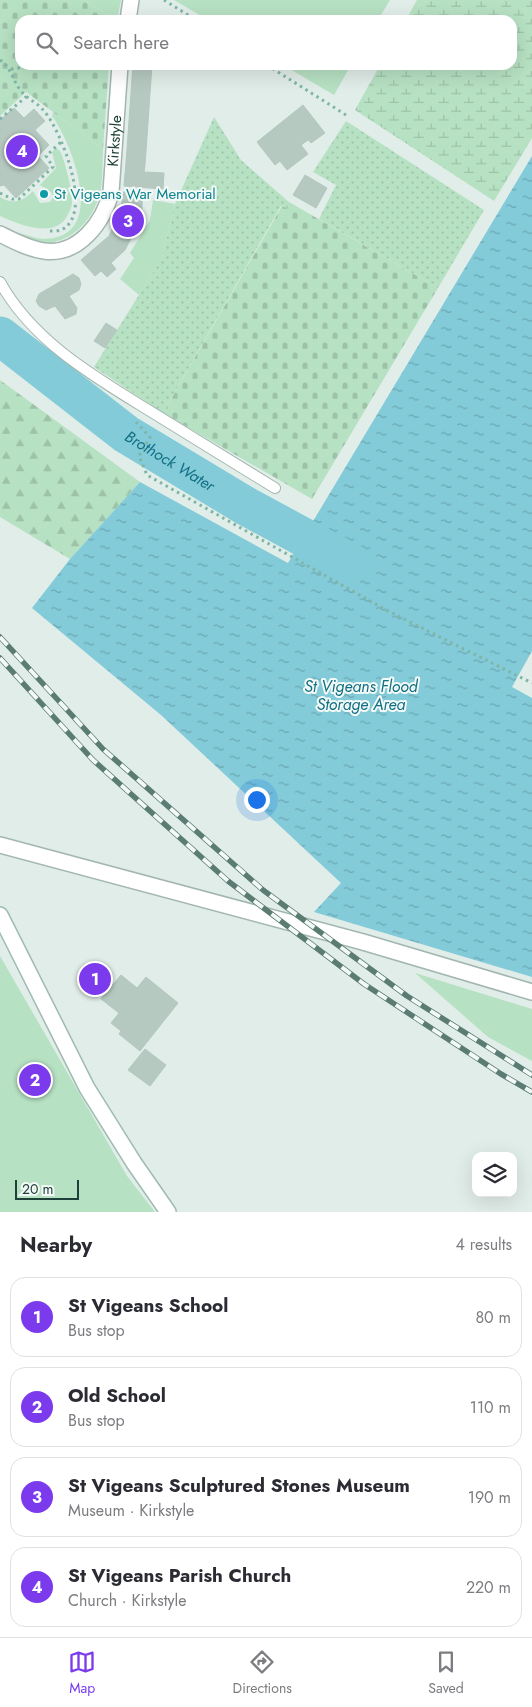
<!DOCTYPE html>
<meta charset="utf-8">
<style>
:root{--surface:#fff;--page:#f7f7f7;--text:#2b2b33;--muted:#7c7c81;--line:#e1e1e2;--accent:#7c3aed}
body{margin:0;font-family:Jost,sans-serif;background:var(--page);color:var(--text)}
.controls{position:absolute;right:15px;bottom:15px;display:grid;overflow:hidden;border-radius:10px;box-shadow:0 5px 20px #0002}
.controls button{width:45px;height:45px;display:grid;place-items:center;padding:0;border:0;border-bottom:1px solid var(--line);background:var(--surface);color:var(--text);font:25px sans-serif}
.scale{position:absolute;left:15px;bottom:12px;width:64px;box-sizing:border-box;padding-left:5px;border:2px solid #1f4038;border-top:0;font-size:14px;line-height:18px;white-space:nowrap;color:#1f4038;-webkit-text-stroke:4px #f2f9f6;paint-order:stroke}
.you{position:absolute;left:256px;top:799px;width:18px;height:18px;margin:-12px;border:4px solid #fff;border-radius:50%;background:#1a73e8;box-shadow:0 0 0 8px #1a73e833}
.badge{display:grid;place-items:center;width:32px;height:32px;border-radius:50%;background:var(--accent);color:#fff;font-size:16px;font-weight:700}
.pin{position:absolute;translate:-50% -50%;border:2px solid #fff;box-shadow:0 1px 5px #0006}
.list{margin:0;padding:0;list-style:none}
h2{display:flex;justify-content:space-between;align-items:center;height:65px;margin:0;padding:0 20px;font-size:21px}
h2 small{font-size:16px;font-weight:400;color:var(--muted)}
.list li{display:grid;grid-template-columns:32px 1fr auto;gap:15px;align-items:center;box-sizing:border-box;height:80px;margin:0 10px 10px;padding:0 10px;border:1px solid var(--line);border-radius:15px}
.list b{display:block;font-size:19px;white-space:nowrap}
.list p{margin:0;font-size:16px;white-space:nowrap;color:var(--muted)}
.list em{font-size:16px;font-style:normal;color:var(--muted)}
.icon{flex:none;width:28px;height:28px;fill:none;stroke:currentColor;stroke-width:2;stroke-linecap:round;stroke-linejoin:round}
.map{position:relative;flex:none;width:532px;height:1212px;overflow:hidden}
.search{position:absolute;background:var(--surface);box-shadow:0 5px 20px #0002;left:15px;right:15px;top:15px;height:55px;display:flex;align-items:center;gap:12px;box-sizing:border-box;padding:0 18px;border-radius:15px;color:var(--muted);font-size:19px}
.sheet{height:425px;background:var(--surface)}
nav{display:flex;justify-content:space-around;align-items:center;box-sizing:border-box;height:70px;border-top:1px solid var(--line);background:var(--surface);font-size:14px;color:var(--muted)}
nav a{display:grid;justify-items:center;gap:2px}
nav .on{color:var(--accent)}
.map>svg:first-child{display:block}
</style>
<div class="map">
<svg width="532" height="1212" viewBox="0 0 532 1212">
<defs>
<pattern id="forest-firs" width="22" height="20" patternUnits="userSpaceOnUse" patternTransform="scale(1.25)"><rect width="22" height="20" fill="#b7e1c3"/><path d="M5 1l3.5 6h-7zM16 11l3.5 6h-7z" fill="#9dc2a8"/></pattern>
<pattern id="wetland-marsh" width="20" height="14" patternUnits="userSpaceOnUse" patternTransform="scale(1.25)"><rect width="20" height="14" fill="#b7e1c3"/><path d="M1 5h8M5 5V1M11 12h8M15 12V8" fill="none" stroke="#9dc2a8"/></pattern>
<pattern id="cemetery-stones" width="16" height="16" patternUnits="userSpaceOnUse" patternTransform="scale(1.25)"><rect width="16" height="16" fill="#b7e1c3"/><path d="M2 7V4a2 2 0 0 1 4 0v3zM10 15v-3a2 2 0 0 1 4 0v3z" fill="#9dc2a8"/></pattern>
<pattern id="garden-dots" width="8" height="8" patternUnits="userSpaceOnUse" patternTransform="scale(1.25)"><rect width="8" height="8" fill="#b7e1c3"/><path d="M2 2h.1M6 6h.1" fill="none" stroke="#9dc2a8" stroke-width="1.8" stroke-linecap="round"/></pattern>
<pattern id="water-ripples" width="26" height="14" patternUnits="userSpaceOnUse" patternTransform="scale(1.25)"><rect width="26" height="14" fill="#83cbd9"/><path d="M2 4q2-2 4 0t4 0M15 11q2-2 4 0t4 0" fill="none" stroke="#6ba6b1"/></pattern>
</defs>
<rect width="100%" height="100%" fill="#e1ede8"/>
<path fill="#b7e1c3" d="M83,0H121L117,20Z
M174,0H390L378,20H208Z
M283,65H351L334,95Z
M53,112L103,149C102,162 103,175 101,188C96,216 74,243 44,243C35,243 26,237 19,233C27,235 36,239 45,239C108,237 73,145 52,116Z
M56,148L60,151L63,158C67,172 72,188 72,203C72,207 70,210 68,214C57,240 20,225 0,216V197C14,205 22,202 33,191L40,203L50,202L53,197L51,192L40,185L56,168L52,152Z
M153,200L175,204L162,258L139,295L120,279L134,258L130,253L150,220Z
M0,956L127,1176L155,1212H0Z
M415,973L532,1009V1061L488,1037Z"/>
<path fill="url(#forest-firs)" d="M0,380L140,482L70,559L0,517Z"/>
<path fill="url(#wetland-marsh)" d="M417,0H532V138L494,201L355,110L380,65H512V20H406Z"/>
<path fill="url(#cemetery-stones)" d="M0,0H83L117,20H20V65H109L103,149L26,92L0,116Z
M289,202L438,288L312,499L163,413L282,206L286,207Z"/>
<path fill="url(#garden-dots)" d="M214,117L241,160L289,202L286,208L281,206L163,413L94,367L162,258L175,204Z
M346,121L484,210L438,288L319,219L336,185L313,172Z"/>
<path fill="url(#water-ripples)" d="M532,156V651L512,687L532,698V977L314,912L341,883L161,715L32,608L70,559L140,482L288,563Z"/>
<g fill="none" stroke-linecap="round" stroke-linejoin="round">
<path stroke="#83cbd9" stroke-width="39" id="s1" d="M0,336L126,434L244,505L351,563"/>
</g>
<path fill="#b6c9c1" stroke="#b3c8bf" d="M133,65H152L145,165L126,163Z
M303,105L325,133L311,143L308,140L301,145L308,154L287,170L280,161L275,165L257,142Z
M14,108L24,118L34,109L45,121L35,130L49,145L38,156L49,168L16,198L4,185L0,186V120Z
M126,163L145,165L144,172L164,173L163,189L124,186Z
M305,175L327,188L316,208L293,195Z
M123,192L143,193L141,218L125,250L109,236L121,211Z
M109,236L125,250L111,263L116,269L107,277L101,271L95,276L81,260Z
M73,274L79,278L81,284L79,290L69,296L77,308L76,314L65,319L55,306L46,310L39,306L36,301L39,294Z
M106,323L117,330L105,348L94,341Z
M121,975L137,988L146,977L178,1003L140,1051L119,1034L121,1031L111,1023L119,1013L101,999Z
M145,1049L166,1065L150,1086L128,1070Z"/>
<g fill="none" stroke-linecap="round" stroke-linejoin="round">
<g stroke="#a3b6b0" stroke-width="12">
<path id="lane" d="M0,282C34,344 100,380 158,416C197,440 236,464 275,488"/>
</g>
<g stroke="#a3b6b0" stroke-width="18">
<g id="street">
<path d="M128,20L131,0"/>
<path id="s2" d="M0,234C14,241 29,249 44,251C79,256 104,221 111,192L120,65"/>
<path d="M0,845L363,942L532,992"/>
</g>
</g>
<g stroke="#9ebbb1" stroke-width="18">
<path id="secondary" d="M0,915L87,1088L134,1163L168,1212"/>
</g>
<path stroke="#7eb5a4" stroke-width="3" stroke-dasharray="2.5 4" stroke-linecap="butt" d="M164,0L196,20
M0,60C12,68 12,80 21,91C27,99 38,103 44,111C61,130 95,215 61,230C58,231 53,231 49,231
M267,65L346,115
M11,69L40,65
M0,119L27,96
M0,193L12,199H19L53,167L46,156L62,141
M136,422L150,437L139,456L147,475L386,610L532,683"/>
<use href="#lane" stroke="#fff" stroke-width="10"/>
<use href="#street" stroke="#fff" stroke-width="15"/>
<use href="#secondary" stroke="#fff" stroke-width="15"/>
<g stroke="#5a7c73" stroke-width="5.5">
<path id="rail" d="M0,637L103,749L263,890L407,996L532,1075
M0,658L93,760L228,881L364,984L501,1074L532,1092"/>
</g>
<use href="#rail" stroke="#f2f9f6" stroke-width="4" stroke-dasharray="11" stroke-linecap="butt"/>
</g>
<circle fill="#0f9aa8" stroke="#f2f9f6" stroke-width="2" cx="44" cy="194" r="5"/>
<g text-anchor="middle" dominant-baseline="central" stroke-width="4" stroke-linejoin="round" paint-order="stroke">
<g font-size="15" fill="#1f4038" stroke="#f2f9f6">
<text stroke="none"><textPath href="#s2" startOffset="196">Kirkstyle</textPath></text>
</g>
<g font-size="15" fill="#0d838f" stroke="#f2f9f6" text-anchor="start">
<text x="54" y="194">St Vigeans War Memorial</text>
</g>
<g font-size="16" font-style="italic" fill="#126f84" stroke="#f2f9f6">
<text stroke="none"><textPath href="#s1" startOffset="211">Brothock Water</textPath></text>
<text x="361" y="686">St Vigeans Flood<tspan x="361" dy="18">Storage Area</tspan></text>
</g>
</g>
</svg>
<div class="controls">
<button><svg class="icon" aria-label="layers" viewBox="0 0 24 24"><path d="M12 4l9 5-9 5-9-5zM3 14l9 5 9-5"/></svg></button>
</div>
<div class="scale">20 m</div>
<div class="you"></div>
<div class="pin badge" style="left:95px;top:979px">1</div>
<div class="pin badge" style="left:35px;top:1080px">2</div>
<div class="pin badge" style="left:128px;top:221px">3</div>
<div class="pin badge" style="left:22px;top:151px">4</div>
<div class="search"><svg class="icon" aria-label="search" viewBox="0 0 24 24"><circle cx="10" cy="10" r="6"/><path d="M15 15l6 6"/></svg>Search here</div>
</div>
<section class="sheet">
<h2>Nearby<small>4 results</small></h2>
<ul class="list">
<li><span class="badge">1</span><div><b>St Vigeans School</b><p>Bus stop</p></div><em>80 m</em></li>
<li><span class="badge">2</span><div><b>Old School</b><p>Bus stop</p></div><em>110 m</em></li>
<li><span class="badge">3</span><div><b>St Vigeans Sculptured Stones Museum</b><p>Museum · Kirkstyle</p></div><em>190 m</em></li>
<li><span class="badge">4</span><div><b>St Vigeans Parish Church</b><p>Church · Kirkstyle</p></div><em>220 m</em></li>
</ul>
</section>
<nav>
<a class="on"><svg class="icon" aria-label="map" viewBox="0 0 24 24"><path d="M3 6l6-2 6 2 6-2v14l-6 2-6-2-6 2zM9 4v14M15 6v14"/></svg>Map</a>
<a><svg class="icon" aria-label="directions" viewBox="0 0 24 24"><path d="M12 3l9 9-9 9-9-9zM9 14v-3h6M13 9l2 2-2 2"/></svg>Directions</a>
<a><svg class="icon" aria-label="saved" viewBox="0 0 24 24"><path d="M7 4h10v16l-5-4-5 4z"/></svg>Saved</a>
</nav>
